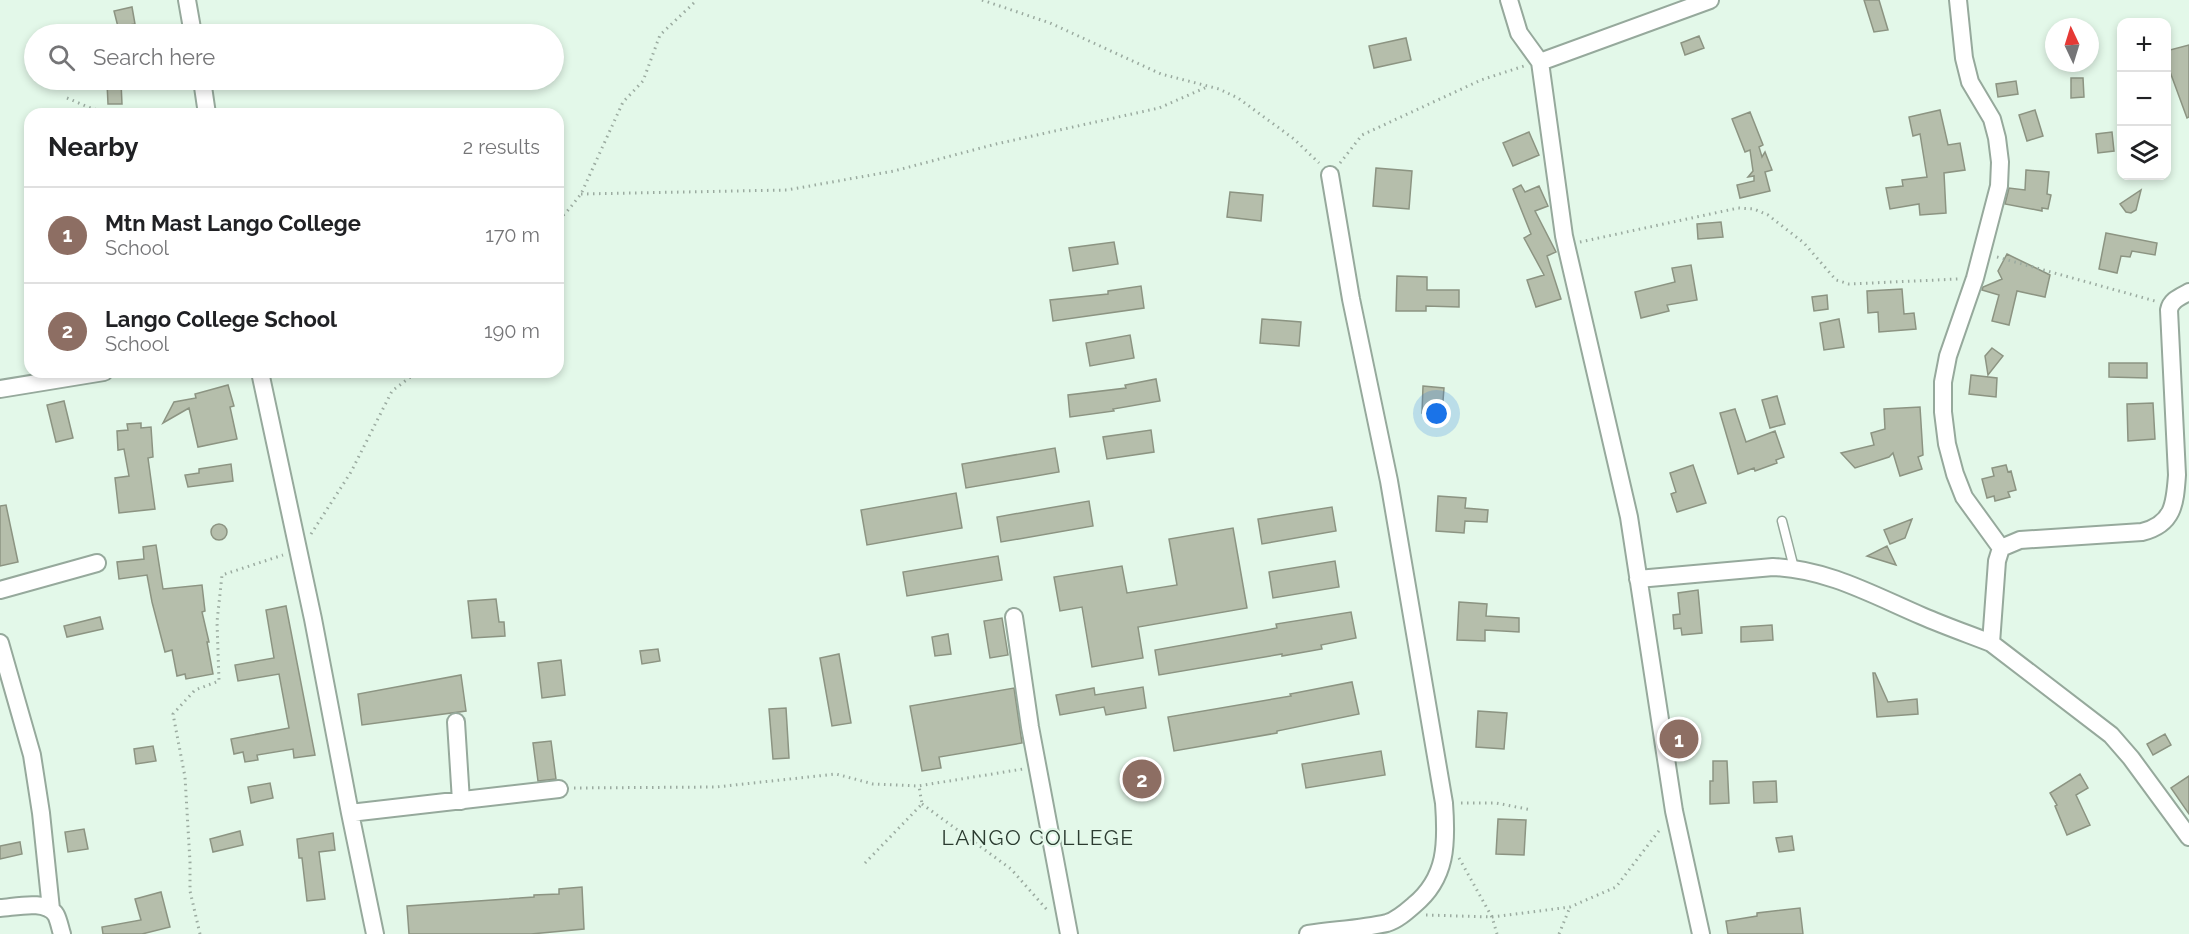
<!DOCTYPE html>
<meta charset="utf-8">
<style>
:root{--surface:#fff;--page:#f2f2f2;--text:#202124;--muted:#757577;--line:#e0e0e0;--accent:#ea580c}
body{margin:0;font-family:Raleway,sans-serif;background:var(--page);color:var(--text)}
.controls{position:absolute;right:18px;top:18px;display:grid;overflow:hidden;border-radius:12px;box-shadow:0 3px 9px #0003}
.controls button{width:54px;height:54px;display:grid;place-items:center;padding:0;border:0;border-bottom:2px solid var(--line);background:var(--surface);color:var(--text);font:30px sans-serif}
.compass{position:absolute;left:2045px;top:18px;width:54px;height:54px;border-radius:50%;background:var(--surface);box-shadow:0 3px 9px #0003;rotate:356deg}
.you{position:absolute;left:1437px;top:414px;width:21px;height:21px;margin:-15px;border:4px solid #fff;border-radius:50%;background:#1a73e8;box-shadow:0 0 0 9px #1a73e833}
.badge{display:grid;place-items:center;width:39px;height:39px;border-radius:50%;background:var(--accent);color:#fff;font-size:20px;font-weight:700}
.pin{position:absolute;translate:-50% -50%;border:3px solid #fff;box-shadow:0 2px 6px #0006}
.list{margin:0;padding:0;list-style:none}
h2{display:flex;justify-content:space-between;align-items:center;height:78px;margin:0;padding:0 24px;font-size:26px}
h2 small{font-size:20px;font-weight:400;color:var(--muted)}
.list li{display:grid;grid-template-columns:39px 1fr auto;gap:18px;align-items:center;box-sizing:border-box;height:96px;padding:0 24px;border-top:2px solid var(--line)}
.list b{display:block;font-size:22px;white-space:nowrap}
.list p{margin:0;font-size:20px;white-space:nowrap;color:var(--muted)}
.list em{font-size:20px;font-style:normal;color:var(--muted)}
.icon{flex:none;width:33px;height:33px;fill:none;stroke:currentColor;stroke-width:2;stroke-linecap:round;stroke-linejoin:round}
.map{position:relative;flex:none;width:2189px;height:934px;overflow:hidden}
.search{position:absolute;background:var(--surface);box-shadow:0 3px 9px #0003;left:24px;top:24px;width:540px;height:66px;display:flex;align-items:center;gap:15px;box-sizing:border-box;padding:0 21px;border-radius:33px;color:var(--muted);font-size:22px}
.panel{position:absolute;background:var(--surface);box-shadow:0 3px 9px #0003;left:24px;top:108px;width:540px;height:270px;border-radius:18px}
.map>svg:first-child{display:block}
</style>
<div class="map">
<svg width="2189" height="934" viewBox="0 0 2189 934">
<rect width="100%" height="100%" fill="#e3f8e9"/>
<path fill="#b5beab" stroke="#8c9482" stroke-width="1.5" d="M1864,0H1879L1888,30L1874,32Z
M132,7L135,24L118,27L114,11Z
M1699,36L1704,48L1685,55L1681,43Z
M1406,38L1411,60L1374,68L1369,46Z
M2189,45V117L2187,118L2169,69L2166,51Z
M2071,78H2083L2084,97L2071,98Z
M2016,81L2018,94L1998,97L1996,84Z
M121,82L122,104H108L107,83Z
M1940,110L1948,145L1960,143L1965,170L1944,173L1946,213L1920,215L1919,204L1890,209L1886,188L1903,186L1902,180L1927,177L1920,134L1913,136L1909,117Z
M2035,110L2043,136L2027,141L2019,115Z
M1750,112L1763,145L1759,147L1762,157L1765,152L1772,170L1765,172L1770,191L1740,198L1737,185L1754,181V176L1748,177L1753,171L1750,150L1745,152L1732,119Z
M1529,132L1539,155L1513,166L1503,143Z
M2112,132L2114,151L2098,153L2096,134Z
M1376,168L1412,171L1409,209L1373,206Z
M2026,170L2049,172L2047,194L2051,195L2048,209L2042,208V211L2005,204L2009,188L2025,190Z
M1521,185L1525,192L1539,186L1548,206L1535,211L1556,252L1547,256L1561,299L1536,307L1527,280L1544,275L1524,238L1531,234L1513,189Z
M2141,190L2136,210L2131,213L2126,212L2120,204Z
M1230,192L1263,195L1261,221L1227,217Z
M1721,222L1723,237L1698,239L1697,224Z
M2106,233L2157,243L2155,255L2132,251L2130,257L2121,256L2117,273L2099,269Z
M1114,242L1118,264L1073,271L1069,248Z
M2007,254L2050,275L2045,297L2017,291L2009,325L1992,321L1999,295L1982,290L1983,287L2002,279L1998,271Z
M1691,265L1697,300L1667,305L1669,311L1641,318L1635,292L1675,282L1672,268Z
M1397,276L1427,277V290H1459V307L1426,306V311H1396Z
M1141,286L1144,308L1053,321L1050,300L1108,294V291Z
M1902,289L1904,314L1914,313L1916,329L1879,332L1878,312L1868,313L1867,291Z
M1827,295L1828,309L1814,311L1812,297Z
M1262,319L1301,322L1299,346L1260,343Z
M1839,319L1844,347L1824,350L1820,323Z
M1130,335L1134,358L1090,366L1086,343Z
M1992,348L2003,356L1988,375L1985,356Z
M2109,363H2147V378L2109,377Z
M1971,375L1997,378L1996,397L1969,394Z
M1156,379L1160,401L1113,409L1114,411L1070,417L1068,395L1126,388L1125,385Z
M228,385L234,406L230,407L237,439L198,447L189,408L163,423L174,402L196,398L195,394Z
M1423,386L1444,388L1442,414L1422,413Z
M1777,396L1785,424L1770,428L1762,400Z
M64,401L73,438L56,442L47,405Z
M2153,403L2155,439L2128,441L2127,404Z
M1920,407L1923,455L1918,457L1922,469L1900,476L1893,453L1889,457L1855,468L1841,453L1874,445L1871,433L1885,429L1884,409Z
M1735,409L1746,442L1775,431L1784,457L1776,460L1777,463L1755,471L1754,468L1738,474L1720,413Z
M141,423V428L151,427L153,457L148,458L155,509L119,513L115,478L129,476L124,449L118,450L117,431L128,430L127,424Z
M1151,430L1154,452L1107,459L1103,437Z
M1055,448L1059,472L966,488L962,464Z
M231,464L233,481L188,487L185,475L199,473V469Z
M1693,465L1706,503L1677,512L1671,494L1676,492L1670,473Z
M2006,465L2008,472L2011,471L2016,490L2008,492L2010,497L1995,501L1994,496L1987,498L1982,479L1994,476L1992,468Z
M956,493L962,528L867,545L861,510Z
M1438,496L1466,498L1465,508L1488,510L1487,522L1465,521L1464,533L1436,531Z
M1089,501L1093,526L1001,542L997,517Z
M6,505L18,562L0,566V506Z
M1332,507L1336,531L1262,544L1258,519Z
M1912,519L1905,538L1890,544L1884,530Z
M211 532a8 8 0 1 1 16 0a8 8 0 1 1-16 0Z
M1233,528L1247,608L1138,627L1143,658L1092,667L1082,607L1060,611L1054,577L1122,566L1127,593L1177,585L1169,539Z
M156,545L163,589L202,585L205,611L202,612L209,642H207L213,674L186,679L185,674L177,676L172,650L165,652L152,602L147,575L119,579L117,562L144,559L143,547Z
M1887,546L1896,565L1867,556Z
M998,556L1002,580L907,596L903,572Z
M1335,561L1339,587L1273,598L1269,572Z
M1698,590L1702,633L1682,635L1681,628L1674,629L1673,615L1680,614L1678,593Z
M496,599L499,622H504L505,636L472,638L468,601Z
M1459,602L1487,604L1486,616L1519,618V632L1485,630V641L1457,640Z
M286,606L315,755L294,758L293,749L257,755L258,760L245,762L243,752L234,754L231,739L289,728L279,674L238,681L235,665L274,658L266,610Z
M1351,612L1356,638L1321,645L1322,649L1282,656V654L1159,675L1155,650L1277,628L1276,624Z
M100,617L103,629L67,637L64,626Z
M1002,618L1008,655L990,658L984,621Z
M1772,625L1773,640L1741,642V627Z
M948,634L951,654L935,656L932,637Z
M658,649L660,661L642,664L640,651Z
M839,654L851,723L832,726L820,658Z
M561,660L565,695L542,698L538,663Z
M1873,673H1875L1888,702L1917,699L1918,714L1877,717Z
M461,675L466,711L362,725L358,694Z
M1352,682L1359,714L1277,731V733L1174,751L1168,717L1291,696L1290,694Z
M1143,687L1146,708L1106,715L1104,707L1060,715L1056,695L1094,688L1095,695Z
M1014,688L1022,743L939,757L941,768L922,771L910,706Z
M786,708L789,758L773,759L769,709Z
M1478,711L1507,713L1504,749L1476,747Z
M2165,734L2171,745L2153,755L2147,744Z
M551,741L556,779L538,781L533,743Z
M153,746L156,761L136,764L134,749Z
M1381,751L1385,775L1306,788L1302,764Z
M1713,761H1727L1729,803L1710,804V781H1713Z
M2080,774L2088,788L2076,795L2090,825L2067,835L2055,806L2057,805L2050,793Z
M2189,776V814L2171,788Z
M1776,781L1777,802L1754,803L1753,782Z
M270,783L273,798L251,803L248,787Z
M1498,819L1526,820L1524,855L1496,854Z
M84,829L88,849L68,852L65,832Z
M240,831L243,845L213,852L210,839Z
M333,833L335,850L319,852L325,899L307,901L302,858H299L297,839Z
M1792,836L1794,850L1779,852L1776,838Z
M20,842L22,854L0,859V846Z
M582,887L584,929L531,934H409L407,906L534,897V895L559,894V889Z
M161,892L170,927L142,934H103L102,927L141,920L135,899Z
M1800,908L1803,934H1728L1726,921L1757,916V913Z"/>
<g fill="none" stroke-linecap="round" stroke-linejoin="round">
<g stroke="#96a99c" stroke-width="11">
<path id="lane" d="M1782,521L1794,568"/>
</g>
<g stroke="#96a99c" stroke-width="20">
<path id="street" d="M187,0L193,34
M1509,0L1519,33L1540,62L1564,236L1629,517L1674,811L1701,934
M1958,0L1964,58L1970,82L1992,119L1997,138L2000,162L1999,186L1975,278L1948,356L1943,382V412L1947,444L1955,474L1964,497L2001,548L1997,561L1991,643L2111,735L2131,758L2189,837
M1540,62L1710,0
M202,80L207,114
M260,372L313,619L350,813L375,934
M0,389L104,372
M2001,548L2020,540L2142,532C2174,524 2175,503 2177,475L2169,310C2171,300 2180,297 2189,292
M1638,579L1773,567C1827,569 1873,595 1922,616C1945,626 1968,634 1991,643
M0,590L97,563
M1014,617L1030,727L1069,934
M0,643L32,755L41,813L51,909
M456,722L461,801
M350,813L559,789
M0,908C16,907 46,899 56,915C59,921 60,928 62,934
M1308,934C1334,930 1361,929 1387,923C1397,920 1406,912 1414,905C1447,878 1447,843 1444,803L1389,481L1351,299L1330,175"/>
</g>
<path stroke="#9baba0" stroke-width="3" stroke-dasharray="1.5 4.5" stroke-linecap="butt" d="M982,0L1050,23L1161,74L1219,89L1238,98L1294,139L1319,163
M67,98L93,109L121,114
M1340,163L1362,135L1481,80L1524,66
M581,194L787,190L894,171L996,144L1159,108L1207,87
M558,218L565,214L581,194L623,102L643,81L660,35L697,0
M1580,242L1738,208L1754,209L1768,215L1804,243L1836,280L1849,284L1958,279
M1997,257L2155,301
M311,534L351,472L392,391L417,372
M574,788L716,787L836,774L873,784L918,786L1023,769
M1461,803H1496L1532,810
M922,804L1011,869L1048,911
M1459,858L1492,917L1497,934
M865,863L922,804L919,786
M1426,915L1492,917L1570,907L1616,887L1661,828
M200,934L190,891V862L185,777L173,714L195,690L219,681L217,622L222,575L283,555
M1559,934L1570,907"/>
<use href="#lane" stroke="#fff" stroke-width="8"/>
<use href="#street" stroke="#fff" stroke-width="16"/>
</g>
<g text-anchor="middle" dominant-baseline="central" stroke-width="4.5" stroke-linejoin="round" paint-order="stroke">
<g font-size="21" letter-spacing="1.5" fill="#2b3b30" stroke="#e3f8e9">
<text x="1038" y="837">LANGO COLLEGE</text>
</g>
</g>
</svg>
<div class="controls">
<button>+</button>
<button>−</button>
<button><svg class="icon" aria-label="layers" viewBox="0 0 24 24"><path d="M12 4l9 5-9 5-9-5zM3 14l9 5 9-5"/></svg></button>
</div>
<svg class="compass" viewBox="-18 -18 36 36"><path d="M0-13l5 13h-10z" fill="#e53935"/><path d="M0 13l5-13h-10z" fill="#757577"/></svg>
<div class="you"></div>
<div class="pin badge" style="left:1679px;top:739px;background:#8d6e63">1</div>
<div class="pin badge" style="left:1142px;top:779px;background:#8d6e63">2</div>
<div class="search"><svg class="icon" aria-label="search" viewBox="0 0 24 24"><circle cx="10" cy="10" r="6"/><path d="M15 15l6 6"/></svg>Search here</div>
<section class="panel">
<h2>Nearby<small>2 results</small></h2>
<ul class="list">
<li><span class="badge" style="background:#8d6e63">1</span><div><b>Mtn Mast Lango College</b><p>School</p></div><em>170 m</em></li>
<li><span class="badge" style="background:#8d6e63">2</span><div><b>Lango College School</b><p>School</p></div><em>190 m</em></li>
</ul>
</section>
</div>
